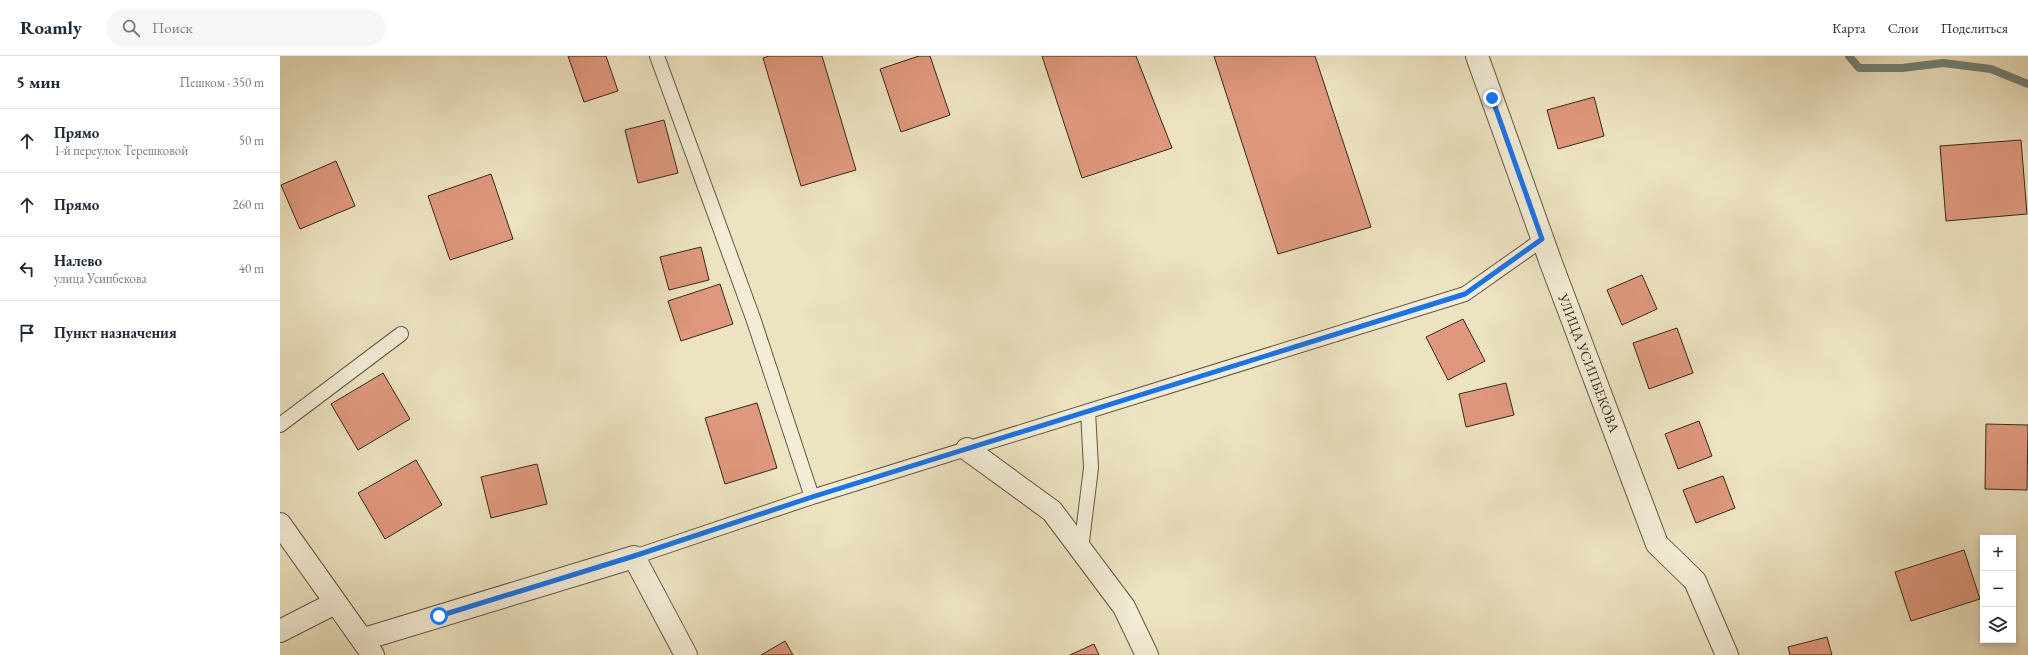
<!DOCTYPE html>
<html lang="ru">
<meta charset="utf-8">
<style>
:root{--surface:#fff;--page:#f6f6f7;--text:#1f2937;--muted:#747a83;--line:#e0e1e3}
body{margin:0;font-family:"EB Garamond",serif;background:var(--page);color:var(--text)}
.controls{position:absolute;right:12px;bottom:12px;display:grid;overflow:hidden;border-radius:0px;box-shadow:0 2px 6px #0003}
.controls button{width:36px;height:36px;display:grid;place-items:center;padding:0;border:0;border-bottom:1px solid var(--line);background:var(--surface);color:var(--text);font:20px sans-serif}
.stop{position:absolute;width:12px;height:12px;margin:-9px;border:3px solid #1a73e8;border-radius:50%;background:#fff}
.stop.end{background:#1a73e8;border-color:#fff;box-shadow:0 1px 4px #0008}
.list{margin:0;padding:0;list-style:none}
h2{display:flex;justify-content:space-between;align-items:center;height:52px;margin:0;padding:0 16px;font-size:17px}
h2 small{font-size:13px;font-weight:400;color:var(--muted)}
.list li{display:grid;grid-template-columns:26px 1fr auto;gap:12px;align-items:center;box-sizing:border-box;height:64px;padding:0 16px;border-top:1px solid var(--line)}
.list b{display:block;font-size:15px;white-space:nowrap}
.list p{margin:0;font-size:13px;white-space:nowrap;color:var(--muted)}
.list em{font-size:13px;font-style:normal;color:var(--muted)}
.icon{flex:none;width:22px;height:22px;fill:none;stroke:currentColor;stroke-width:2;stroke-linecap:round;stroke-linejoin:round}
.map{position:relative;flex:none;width:1748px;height:599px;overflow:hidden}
header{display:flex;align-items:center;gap:24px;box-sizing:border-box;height:56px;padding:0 20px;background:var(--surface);border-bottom:1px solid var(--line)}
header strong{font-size:19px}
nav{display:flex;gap:22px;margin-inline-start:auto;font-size:14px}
.search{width:280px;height:36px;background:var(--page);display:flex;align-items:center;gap:10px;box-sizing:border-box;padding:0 14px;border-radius:22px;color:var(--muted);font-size:15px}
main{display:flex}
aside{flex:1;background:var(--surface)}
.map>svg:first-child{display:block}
</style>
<header>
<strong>Roamly</strong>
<div class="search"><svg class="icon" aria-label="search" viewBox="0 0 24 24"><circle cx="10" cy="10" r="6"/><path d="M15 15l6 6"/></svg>Поиск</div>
<nav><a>Карта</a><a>Слои</a><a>Поделиться</a></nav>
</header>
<main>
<aside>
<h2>5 мин<small>Пешком · 350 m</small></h2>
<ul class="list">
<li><svg class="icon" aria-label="ahead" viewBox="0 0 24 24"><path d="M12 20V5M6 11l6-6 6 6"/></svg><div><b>Прямо</b><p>1-й переулок Терешковой</p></div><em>50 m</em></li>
<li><svg class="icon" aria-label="ahead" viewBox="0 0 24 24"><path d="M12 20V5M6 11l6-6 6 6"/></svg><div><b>Прямо</b></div><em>260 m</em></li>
<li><svg class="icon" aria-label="left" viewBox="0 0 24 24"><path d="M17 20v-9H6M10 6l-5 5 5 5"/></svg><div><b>Налево</b><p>улица Усипбекова</p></div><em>40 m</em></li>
<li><svg class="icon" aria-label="arrive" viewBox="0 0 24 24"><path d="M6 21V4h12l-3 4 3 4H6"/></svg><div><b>Пункт назначения</b></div></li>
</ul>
</aside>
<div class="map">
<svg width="1748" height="599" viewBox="0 0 1748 599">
<rect width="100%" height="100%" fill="#ede3c1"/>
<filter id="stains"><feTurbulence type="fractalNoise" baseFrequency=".005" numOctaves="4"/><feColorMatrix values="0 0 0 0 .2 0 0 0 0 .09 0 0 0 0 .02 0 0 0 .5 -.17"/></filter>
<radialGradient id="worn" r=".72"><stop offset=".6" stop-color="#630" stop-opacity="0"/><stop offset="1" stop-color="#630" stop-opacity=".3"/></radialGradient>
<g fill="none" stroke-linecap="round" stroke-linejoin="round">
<path stroke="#728277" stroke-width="8" d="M1569,0L1579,12H1622L1663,7L1711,13L1748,28"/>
</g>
<path fill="#df987d" stroke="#37291b" d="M288,0H326L338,35L304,46Z
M489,0H542L576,114L521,130L483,2Z
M639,0H650L670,59L621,76L600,13Z
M762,0H856L892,92L802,122Z
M934,0H1035L1091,171L998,198Z
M1314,41L1324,80L1278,93L1267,54Z
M384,64L398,117L358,127L345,74Z
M1741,84L1747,158L1666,165L1660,90Z
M56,105L75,150L20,173L1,129Z
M211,118L233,183L170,204L148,140Z
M421,191L429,224L389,234L380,201Z
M1362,219L1377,253L1342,269L1327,234Z
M440,228L453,268L401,285L388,245Z
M1183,263L1205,305L1168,324L1146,281Z
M1397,272L1413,317L1369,333L1353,287Z
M103,317L130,363L78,394L51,348Z
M1226,327L1234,359L1186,371L1179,338Z
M477,347L497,412L445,428L425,362Z
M1419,365L1432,400L1398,413L1385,378Z
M1706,368L1748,369L1747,434L1705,433Z
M136,404L162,449L105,483L78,437Z
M257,408L267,448L211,462L201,421Z
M1443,420L1455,452L1416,467L1403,434Z
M1684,494L1700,543L1631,565L1615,516Z
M1547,581L1552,599H1510L1508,591Z
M505,585L513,599H481Z
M814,588L819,599H790Z"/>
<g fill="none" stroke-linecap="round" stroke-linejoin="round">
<g stroke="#645844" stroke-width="16">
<path id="service" d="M377,0L473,262L532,441
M0,369L121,278
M801,493L811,412L808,355
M354,501L532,441L1185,238L1263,183"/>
</g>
<g stroke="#645844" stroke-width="24">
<path id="minor" d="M1197,0L1271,207L1377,488L1415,525L1447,599
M687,393L772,455L844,551L867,599
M0,468L93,599
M0,575L55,547
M84,583L354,501L406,599"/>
</g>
<use href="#service" stroke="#f3edd7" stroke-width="14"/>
<use href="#minor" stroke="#f3edd7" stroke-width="22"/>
</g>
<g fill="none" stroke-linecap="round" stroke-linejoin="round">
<path stroke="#1a73e8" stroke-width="5" d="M159,560L354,500L532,441L1185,238L1262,183L1212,42"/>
</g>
<g text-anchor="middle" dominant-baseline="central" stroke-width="4" stroke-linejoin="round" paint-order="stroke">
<g font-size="14" fill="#37291b" stroke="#f3edd7">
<text transform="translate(1309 307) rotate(69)">УЛИЦА УСИПБЕКОВА</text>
</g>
</g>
<rect width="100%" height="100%" filter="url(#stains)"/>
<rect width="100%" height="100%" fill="url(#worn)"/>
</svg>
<div class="controls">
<button>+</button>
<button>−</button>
<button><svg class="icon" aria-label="layers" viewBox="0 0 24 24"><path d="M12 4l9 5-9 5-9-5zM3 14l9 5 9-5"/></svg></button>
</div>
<div class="stop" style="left:159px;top:560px"></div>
<div class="stop end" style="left:1212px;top:42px"></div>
</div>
</main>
